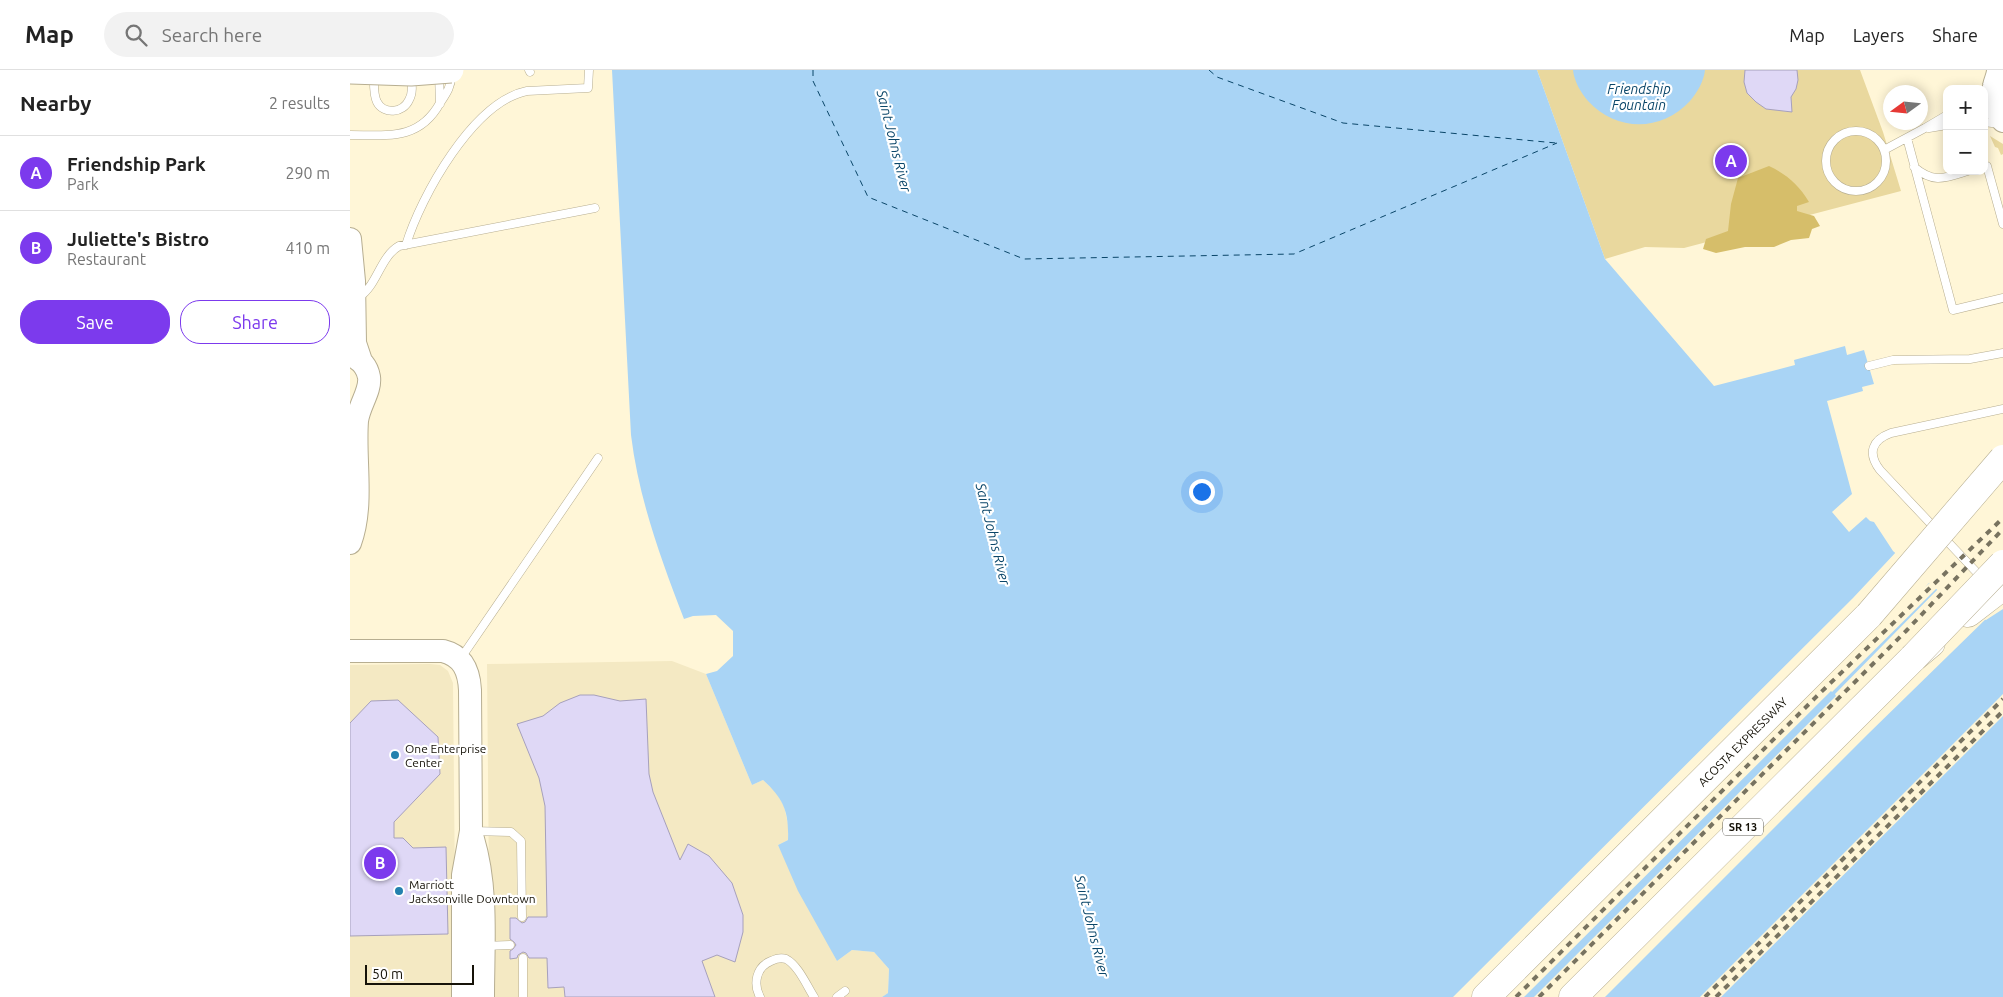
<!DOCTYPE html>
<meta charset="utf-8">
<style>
:root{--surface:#fff;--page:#f2f2f2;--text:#222;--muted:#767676;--line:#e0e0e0;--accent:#7c3aed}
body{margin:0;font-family:Ubuntu,sans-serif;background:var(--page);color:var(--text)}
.controls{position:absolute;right:15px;top:15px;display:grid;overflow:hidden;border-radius:10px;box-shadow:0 2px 12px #0003}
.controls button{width:45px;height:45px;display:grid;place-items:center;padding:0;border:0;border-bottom:1px solid var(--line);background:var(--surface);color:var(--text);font:25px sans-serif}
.compass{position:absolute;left:1533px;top:15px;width:45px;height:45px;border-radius:50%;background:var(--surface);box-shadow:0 2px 12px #0003;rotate:255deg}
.scale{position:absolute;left:15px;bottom:12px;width:109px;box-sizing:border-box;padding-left:5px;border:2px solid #161309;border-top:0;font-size:14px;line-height:18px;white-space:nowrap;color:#161309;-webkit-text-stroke:4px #fff;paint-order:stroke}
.you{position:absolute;left:851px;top:421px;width:18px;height:18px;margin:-12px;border:4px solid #fff;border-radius:50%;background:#1a73e8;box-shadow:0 0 0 8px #1a73e833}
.badge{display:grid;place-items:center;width:32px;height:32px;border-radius:50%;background:var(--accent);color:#fff;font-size:16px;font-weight:700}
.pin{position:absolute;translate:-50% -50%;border:2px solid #fff;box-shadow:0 1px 5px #0006}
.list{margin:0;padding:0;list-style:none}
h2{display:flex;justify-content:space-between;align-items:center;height:65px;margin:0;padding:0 20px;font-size:21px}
h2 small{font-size:16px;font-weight:400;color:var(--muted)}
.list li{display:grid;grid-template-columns:32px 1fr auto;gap:15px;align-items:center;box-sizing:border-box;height:75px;padding:0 20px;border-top:1px solid var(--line)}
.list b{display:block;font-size:19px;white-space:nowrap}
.list p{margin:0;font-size:16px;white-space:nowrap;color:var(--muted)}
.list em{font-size:16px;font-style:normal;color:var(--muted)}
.actions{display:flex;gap:10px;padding:15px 20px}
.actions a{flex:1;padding:11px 0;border:1px solid var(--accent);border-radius:20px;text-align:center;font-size:18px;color:var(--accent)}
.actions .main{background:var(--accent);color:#fff}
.icon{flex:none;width:28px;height:28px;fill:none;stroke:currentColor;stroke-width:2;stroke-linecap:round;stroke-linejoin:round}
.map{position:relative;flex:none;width:1653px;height:927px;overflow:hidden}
header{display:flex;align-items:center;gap:30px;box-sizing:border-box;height:70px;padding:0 25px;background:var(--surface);border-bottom:1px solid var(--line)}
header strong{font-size:24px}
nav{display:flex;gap:28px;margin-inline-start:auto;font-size:18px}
.search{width:350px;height:45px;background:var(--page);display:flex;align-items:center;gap:12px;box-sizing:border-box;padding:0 18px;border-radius:28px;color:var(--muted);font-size:19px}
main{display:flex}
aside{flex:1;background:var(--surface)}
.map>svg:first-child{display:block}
</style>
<header>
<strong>Map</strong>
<div class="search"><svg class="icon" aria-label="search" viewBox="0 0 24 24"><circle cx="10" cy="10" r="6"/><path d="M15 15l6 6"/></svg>Search here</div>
<nav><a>Map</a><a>Layers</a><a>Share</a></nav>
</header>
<main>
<aside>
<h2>Nearby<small>2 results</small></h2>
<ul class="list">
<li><span class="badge">A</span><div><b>Friendship Park</b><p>Park</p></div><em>290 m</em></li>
<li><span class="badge">B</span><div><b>Juliette's Bistro</b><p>Restaurant</p></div><em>410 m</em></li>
</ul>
<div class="actions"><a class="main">Save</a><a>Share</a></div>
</aside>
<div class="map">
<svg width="1653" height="927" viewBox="0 0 1653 927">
<rect width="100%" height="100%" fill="#fff6d7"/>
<path fill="#f4e9c3" d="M322,591L356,604L402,715L413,710L426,722L434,736L438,754V770L428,775L487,891L502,880L524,882L539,899L538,923L532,927H140L137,594Z
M80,594L90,595L98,601L103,613L106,927H0V595Z"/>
<path fill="#e9d89e" d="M1187,0H1510L1533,62L1551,121L1334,178L1295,177L1255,189Z
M1640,66L1653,74V84L1651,85L1648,78L1645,77Z"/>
<path fill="#d6be6a" d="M1419,96C1436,104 1449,115 1459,132L1447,136V141L1464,146L1470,156L1462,159L1459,168L1441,170L1424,177H1395L1366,183L1353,179L1356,169L1378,161L1381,134L1388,108Z"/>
<path fill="#a9d4f5" d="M262,0H1187L1255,189L1364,316L1445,295L1444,290L1495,276L1497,285L1514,280L1524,314L1512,317L1513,321L1477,331L1502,424L1482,442L1499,462L1516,447L1520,451L1524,452L1543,481L1600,531L1636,550L1653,539V927H532L538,923L539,899L524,882L502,880L487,891L448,821L428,775L438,770C439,742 434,729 413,710L402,715L356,604L367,601L383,586V561L366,545L343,546L334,549C311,489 289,430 281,365Z
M1223,0H1355C1354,11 1347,23 1340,31C1311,62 1267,62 1238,31C1231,23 1224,11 1223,0Z"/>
<path fill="#fff6d7" d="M1547,481L1581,511L1575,517L1582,511L1588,517L1482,622L1481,621L1174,927H1103L1503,528Z
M1589,518L1602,529L1636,547L1642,543L1518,664L1255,927H1184L1486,626L1485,624Z
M1653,624V646L1371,927H1350Z"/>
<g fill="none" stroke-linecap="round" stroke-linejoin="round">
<path stroke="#0a4669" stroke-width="1" stroke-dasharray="6 5" stroke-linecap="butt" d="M463,0V11L518,127L674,189L944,184L1207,73
M859,0L867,7L993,53L1206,73"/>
</g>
<path fill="#dfd8f6" stroke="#a6a0bc" d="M1395,0H1447L1448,10L1446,19L1441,27L1442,42L1416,39L1406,32L1397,23L1394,12Z
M230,625H244L270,631L296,629L299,704L303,722L330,790L338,774L359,786L382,813L393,845V862L385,892L367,885L352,891L365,927H215L214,917L198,918L197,888H179L176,883L173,882L168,885L167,888L160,889V881L163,879L166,875L164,872L160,869V848H166L172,853L175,852L178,847H197L195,736L189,708L167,654L193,646L210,633Z
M48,630L88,667L90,704L44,752V768H53L63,778L96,777L98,864L0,866V653L21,631Z"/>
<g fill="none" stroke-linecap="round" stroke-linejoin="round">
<g stroke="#b7ae91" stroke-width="9">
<path id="lane" d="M179,0L180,2
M89,3L90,34
M24,4C24,13 23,24 27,32C34,45 53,43 59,30C63,23 62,15 61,7
M1634,52L1650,54
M1579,58L1597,55
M1476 91a30 30 0 1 1 60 0a30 30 0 1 1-60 0Z
M0,65C37,65 69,71 90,33C96,24 102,16 101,4
M1557,68L1603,240L1653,228
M1534,80L1575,58L1597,45
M1564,97C1584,114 1595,108 1618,101
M1634,97L1637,96L1653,154
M56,175C71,126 123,32 177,21L238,18L239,0
M9,227C27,216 30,187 49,176L245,138
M1519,296L1543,290L1620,289L1653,283
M1632,508L1530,400C1517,383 1522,370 1541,363L1653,339
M111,588L248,388
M123,761L161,762L171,771L172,847
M134,876L160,875
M173,888V927
M410,927C403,914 406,897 421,891C425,889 431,887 436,889C448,895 457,916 464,927
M487,927L495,921"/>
</g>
<g stroke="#b7ae91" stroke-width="24">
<path id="secondary" d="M1648,0C1648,6 1645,10 1644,16C1641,29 1645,41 1653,51
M0,169L4,211L5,273L11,291
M0,285C10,289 17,296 19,307C21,321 9,335 7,351C4,390 14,435 0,473
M0,581H93C113,586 119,601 120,620L121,761L113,805V927
M123,769C138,819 133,875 133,927"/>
</g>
<g stroke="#b7ae91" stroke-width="29">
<g id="highway">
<path d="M1618,543L1653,516"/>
<path id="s1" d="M1136,927L1519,545"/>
<path d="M1223,927L1563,588L1581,573"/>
</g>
</g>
<use href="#lane" stroke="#fff" stroke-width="8"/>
<use href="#secondary" stroke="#fff" stroke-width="22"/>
<use href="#highway" stroke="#fff" stroke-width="28"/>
<path stroke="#787360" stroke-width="4" stroke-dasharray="6 6" stroke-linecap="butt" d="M1166,927L1469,624L1653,448
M1189,927L1556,561L1653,459
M1355,927L1653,629
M1366,927L1653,641"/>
<g stroke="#b7ae91" stroke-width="27" stroke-linecap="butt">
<path id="primary-bridge" d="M0,1L61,3L101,0"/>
</g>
<g stroke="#b7ae91" stroke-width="29" stroke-linecap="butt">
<path id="highway-bridge" d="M1519,545L1653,389
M1563,588L1653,494"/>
</g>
<use href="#primary-bridge" stroke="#fff" stroke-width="25"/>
<use href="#highway-bridge" stroke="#fff" stroke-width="28"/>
</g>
<g fill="#2381ae" stroke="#fff" stroke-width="2">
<circle cx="45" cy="685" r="5"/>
<circle cx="49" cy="821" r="5"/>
</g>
<g text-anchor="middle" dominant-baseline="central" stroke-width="4.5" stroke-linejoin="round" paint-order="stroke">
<rect fill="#fff" stroke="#5c5a53" stroke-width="1" x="1373" y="748.5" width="40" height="17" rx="4"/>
<g font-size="11" font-weight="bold" fill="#161309">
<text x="1393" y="757">SR 13</text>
</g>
<g font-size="12" fill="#161309" stroke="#fff">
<text stroke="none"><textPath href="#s1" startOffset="362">ACOSTA EXPRESSWAY</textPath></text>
</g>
<g font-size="12" fill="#161309" stroke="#fff" text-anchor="start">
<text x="55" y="678">One Enterprise<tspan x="55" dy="14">Center</tspan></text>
<text x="59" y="814">Marriott<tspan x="59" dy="14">Jacksonville Downtown</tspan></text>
</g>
<g font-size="14" font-style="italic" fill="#0a4669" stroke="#fff">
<text x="1289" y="19">Friendship<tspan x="1289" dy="16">Fountain</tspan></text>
<text transform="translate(544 71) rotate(76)">Saint Johns River</text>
<text transform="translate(643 464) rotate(76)">Saint Johns River</text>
<text transform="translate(742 856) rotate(76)">Saint Johns River</text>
</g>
</g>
</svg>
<div class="controls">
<button>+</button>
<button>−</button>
</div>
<svg class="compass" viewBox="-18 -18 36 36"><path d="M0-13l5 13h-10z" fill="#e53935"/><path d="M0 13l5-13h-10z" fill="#767676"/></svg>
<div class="scale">50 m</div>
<div class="you"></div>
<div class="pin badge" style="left:1381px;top:91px">A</div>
<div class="pin badge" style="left:30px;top:793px">B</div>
</div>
</main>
